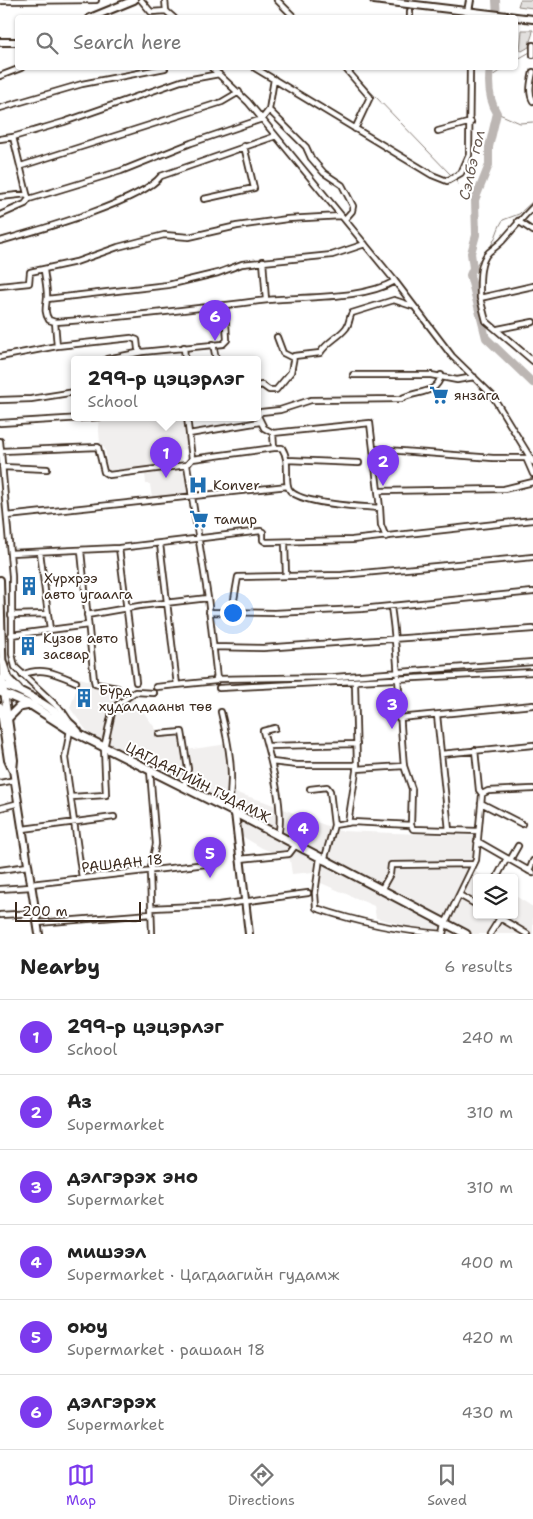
<!DOCTYPE html>
<meta charset="utf-8">
<style>
:root{--surface:#fff;--page:#f2f2f2;--text:#222;--muted:#767676;--line:#e0e0e0;--accent:#7c3aed}
body{margin:0;font-family:"Shantell Sans",sans-serif;background:var(--page);color:var(--text)}
.controls{position:absolute;right:15px;bottom:15px;display:grid;overflow:hidden;border-radius:5px;box-shadow:0 1px 4px #0004}
.controls button{width:45px;height:45px;display:grid;place-items:center;padding:0;border:0;border-bottom:1px solid var(--line);background:var(--surface);color:var(--text);font:25px sans-serif}
.scale{position:absolute;left:15px;bottom:12px;width:126px;box-sizing:border-box;padding-left:5px;border:2px solid #3b2a1e;border-top:0;font-size:14px;line-height:18px;white-space:nowrap;color:#3b2a1e;-webkit-text-stroke:4px #fff;paint-order:stroke}
.you{position:absolute;left:232px;top:612px;width:18px;height:18px;margin:-12px;border:4px solid #fff;border-radius:50%;background:#1a73e8;box-shadow:0 0 0 8px #1a73e833}
.badge{display:grid;place-items:center;width:32px;height:32px;border-radius:50%;background:var(--accent);color:#fff;font-size:16px;font-weight:700}
.pin{position:absolute;translate:-50% -41px;filter:drop-shadow(0 1px 2px #0008)}
.pin::after{content:'';position:absolute;top:26px;width:18px;height:15px;background:inherit;clip-path:polygon(0 0,100% 0,50% 100%)}
.popup{position:absolute;left:71px;top:356px;width:190px;height:65px;box-sizing:border-box;display:grid;place-content:center;border-radius:5px;background:var(--surface);filter:drop-shadow(0 1px 4px #0005);font-size:16px;white-space:nowrap;color:var(--muted)}
.popup b{font-size:19px;color:var(--text)}
.popup::after{content:'';position:absolute;left:50%;top:100%;margin-left:-10px;border:10px solid transparent;border-top-color:var(--surface)}
.list{margin:0;padding:0;list-style:none}
h2{display:flex;justify-content:space-between;align-items:center;height:65px;margin:0;padding:0 20px;font-size:21px}
h2 small{font-size:16px;font-weight:400;color:var(--muted)}
.list li{display:grid;grid-template-columns:32px 1fr auto;gap:15px;align-items:center;box-sizing:border-box;height:75px;padding:0 20px;border-top:1px solid var(--line)}
.list b{display:block;font-size:19px;white-space:nowrap}
.list p{margin:0;font-size:16px;white-space:nowrap;color:var(--muted)}
.list em{font-size:16px;font-style:normal;color:var(--muted)}
.icon{flex:none;width:28px;height:28px;fill:none;stroke:currentColor;stroke-width:2;stroke-linecap:round;stroke-linejoin:round}
.map{position:relative;flex:none;width:533px;height:934px;overflow:hidden}
.search{position:absolute;background:var(--surface);box-shadow:0 1px 4px #0004;left:15px;right:15px;top:15px;height:55px;display:flex;align-items:center;gap:12px;box-sizing:border-box;padding:0 18px;border-radius:5px;color:var(--muted);font-size:19px}
.sheet{height:515px;background:var(--surface)}
nav{display:flex;justify-content:space-around;align-items:center;box-sizing:border-box;height:70px;border-top:1px solid var(--line);background:var(--surface);font-size:14px;color:var(--muted)}
nav a{display:grid;justify-items:center;gap:2px}
nav .on{color:var(--accent)}
.map>svg:first-child{display:block}
</style>
<div class="map">
<svg width="533" height="934" viewBox="0 0 533 934">
<rect width="100%" height="100%" fill="#fff"/>
<filter id="ink" filterUnits="userSpaceOnUse"><feTurbulence type="fractalNoise" baseFrequency=".02" numOctaves="2"/><feDisplacementMap in="SourceGraphic" scale="10" xChannelSelector="R" yChannelSelector="G"/><feConvolveMatrix kernelMatrix="1 2 1 2 8 2 1 2 1" color-interpolation-filters="sRGB"/></filter>
<g filter="url(#ink)">
<path fill="#f1efee" d="M125,417H185L188,449L180,450L182,463L108,471L105,449L100,443L98,421Z
M186,468L190,493L152,498L150,484H146L145,474Z
M80,678L129,692L158,732L183,730L186,750L228,744L233,792L263,801L340,831L474,836L473,860L476,872L486,878H477V915H514V895L533,907V934H439L376,918L374,906L321,883L313,872L292,874L290,860L262,848L240,835L237,811L89,734L70,708Z"/>
<path fill="#e2e0de" stroke="#8e857e" d="M520,0H533V8L518,6Z
M522,30H533C533,36 529,40 529,47L522,51L520,50Z"/>
<g fill="none" stroke-linecap="round" stroke-linejoin="round">
<path stroke="#887e77" stroke-width="1" d="M282,0L300,18
M516,60L532,51
M348,68L451,175
M489,78L504,68
M497,113L520,123L533,122
M456,181L458,184
M473,284C472,260 484,259 493,242C497,235 498,227 503,220L519,214L533,201"/>
<path stroke="#bcb6b3" stroke-width="8" d="M496,0L497,18
M490,68C488,83 489,100 497,113L489,147V165L475,200L476,235L471,253L473,268L470,275L486,338L533,383
M400,675L448,672"/>
<g stroke="#3b2a1e" stroke-width="8">
<path id="street" d="M141,0L151,12L166,11
M165,0L166,11L174,18
M277,0L295,18
M0,1L96,0
M410,11V18
M533,45V55
M212,68L248,102L395,281L452,356L492,395L533,462
M255,68L432,175L447,181L461,173L469,155L470,68
M345,68L370,97L355,129
M533,72C531,81 528,93 533,101
M0,76L21,68
M0,108L82,84L165,68
M269,110L306,147L311,158L324,173L342,185L353,206L352,211L345,219
M438,131L471,122
M13,137L64,122L181,81L219,74
M0,139L13,137L27,194
M21,166L222,102L239,92
M0,197L27,194L29,199L121,171L191,143L262,119L269,110L274,79
M204,199L254,188L244,146
M533,207C522,218 514,228 504,239C500,244 494,248 489,252C478,263 480,284 480,298L533,286
M0,215L25,204L29,199
M518,221L533,231
M0,241C35,231 141,202 161,176L276,136
M263,261L266,300
M44,270C45,279 47,287 47,296C47,305 43,311 49,320L55,322C127,318 197,308 268,300C305,296 362,300 395,281
M0,286L29,283L30,272L76,262L118,247L164,235L189,237L237,226L287,219L341,216
M480,298L486,321L533,361
M47,299L168,285L218,273L242,264L332,255L365,244
M55,322L57,346
M498,329L533,322
M277,337L283,353L293,358
M213,344L216,359
M184,347L185,359
M0,357L57,346L131,338L137,340L138,349L142,352L223,344L227,340L225,306
M107,359L142,352
M353,375H431L457,380L474,377
M257,386L262,385L269,390H276L291,372L294,356L320,353C328,341 338,338 346,328C350,323 349,317 352,313L394,300L412,306
M0,400L31,399L75,392
M0,423L99,417
M189,434L260,422
M0,441L12,576V654L15,667L63,712L69,721
M274,448H282C291,462 284,480 289,489C297,504 363,507 380,508L381,525L386,537
M374,449L493,458H531
M1,451L98,447L104,472L109,475L187,465L192,459L187,417
M526,458L533,474
M192,459L274,448L273,433
M287,460L359,463
M187,465L208,598L217,679L335,677L533,662
M2,467L47,469
M379,491L504,489L533,482
M380,508L370,423L273,433L264,428L258,416L261,412L280,410L311,400L401,399C415,390 437,396 441,375
M7,516L288,486
M285,543L286,576
M160,544L177,685
M119,548L136,682
M81,551L94,680L95,684L117,688
M40,552L50,630
M10,553L119,548L261,531L263,532V540L266,542L352,540L533,520
M232,611L238,577L342,575L533,557
M209,612L274,613L361,609L533,592
M11,615L48,614
M87,615L139,606L208,598
M11,635L88,625
M213,647L263,648L533,629
M22,675C42,666 57,674 76,682
M156,687L216,681V678
M219,688L533,672
M221,712C229,745 235,776 228,809
M437,715L449,830
M399,718L533,705
M275,728L263,731C270,757 285,810 278,835
M70,730L65,758L82,878
M159,734L182,732L188,769L184,787
M268,746L357,744
M441,754L533,745
M272,762L297,765H357
M404,766L412,789L411,825
M356,769L404,766C399,713 399,659 391,607
M150,771L156,844L150,872L152,934
M0,783L15,780
M310,789L327,787L330,791L334,825
M482,794L488,791L533,789
M71,797L106,795L104,748L113,708L135,692L154,693
M481,803L522,824
M0,808L19,803
M348,823L357,765L355,683
M23,829L114,817
M477,841L533,873
M320,858L315,893L316,908C357,922 400,931 443,934L445,924L476,860L482,794L479,790L475,750
M240,859L289,854L295,846
M510,860L518,846
M324,861L334,825L352,822L411,825L413,829L478,831
M0,870L28,866
M529,871L533,861
M498,875L507,858
M31,884L215,863
M0,889L31,887
M381,890L390,874L391,865L474,864
M461,896L477,905
M151,908L219,905L308,893
M0,915L36,913
M495,915L527,934
M37,923L151,914
M490,934L500,918"/>
</g>
<g stroke="#3b2a1e" stroke-width="10">
<path id="secondary" d="M374,0L533,19
M468,12L470,0
M90,18L134,0
M0,42H18
M0,580L3,685L14,760L13,770L39,934
M0,706L8,760L12,769
M235,813L249,934"/>
</g>
<g stroke="#3b2a1e" stroke-width="11">
<path id="primary" d="M2,661L8,679L18,689
M0,685C20,687 65,716 78,732
M0,692L31,705L70,730L228,809L466,934
M0,710L2,714
M8,718L19,707L30,705"/>
</g>
<use href="#street" stroke="#fff" stroke-width="4.5"/>
<use href="#secondary" stroke="#fff" stroke-width="6"/>
<use href="#primary" stroke="#fff" stroke-width="7"/>
</g>
</g>
<defs>
<g id="supermarket-bare" transform="scale(1.5)"><path d="M-6-5.5h2.5l.6 2H6L4.5 2H-2.5L-4.4-4H-6ZM-1.5 3.2a1.3 1.3 0 1 0 .1 0ZM3 3.2a1.3 1.3 0 1 0 .1 0Z" fill="#1f6fb2" stroke="#fff" stroke-width="2.5" paint-order="stroke"/></g>
<g id="hospital-bare" transform="scale(1.5)"><path d="M-5-5h3v3.5h4V-5h3V5h-3V1.5h-4V5h-3Z" fill="#1f6fb2" stroke="#fff" stroke-width="2.5" paint-order="stroke"/></g>
<g id="building-bare" transform="scale(1.5)"><path d="M-4-6H4V6H1V3H-1V6H-4ZM-2.5-4.3h1.7v1.8h-1.7ZM.8-4.3h1.7v1.8H.8ZM-2.5-1h1.7V.8h-1.7ZM.8-1h1.7V.8H.8Z" fill="#1f6fb2" stroke="#fff" stroke-width="2.5" paint-order="stroke"/></g>
</defs>
<g fill-rule="evenodd">
<use href="#supermarket-bare" x="439" y="395"/>
<use href="#hospital-bare" x="198" y="485"/>
<use href="#supermarket-bare" x="199" y="519"/>
<use href="#building-bare" x="29" y="586"/>
<use href="#building-bare" x="28" y="646"/>
<use href="#building-bare" x="84" y="698"/>
</g>
<g text-anchor="middle" dominant-baseline="central" stroke-width="4" stroke-linejoin="round" paint-order="stroke">
<g font-size="14" fill="#3b2a1e" stroke="#fff" text-anchor="start">
<text x="454" y="395">янзага</text>
<text x="213" y="485">Konver</text>
<text x="214" y="519">тамир</text>
<text x="44" y="578">Хүрхрээ<tspan x="44" dy="16">авто угаалга</tspan></text>
<text x="43" y="638">Кузов авто<tspan x="43" dy="16">засвар</tspan></text>
<text x="99" y="690">Бүрд<tspan x="99" dy="16">худалдааны төв</tspan></text>
</g>
<g font-size="14" fill="#3b2a1e" stroke="#fff">
<text transform="translate(198 782) rotate(27)">ЦАГДААГИЙН ГУДАМЖ</text>
<text transform="translate(122 863) rotate(-6)">РАШААН 18</text>
</g>
<g font-size="15" font-style="italic" fill="#685b52" stroke="#fff">
<text transform="translate(472 165) rotate(-77)">Сэлбэ гол</text>
</g>
</g>
</svg>
<div class="controls">
<button><svg class="icon" aria-label="layers" viewBox="0 0 24 24"><path d="M12 4l9 5-9 5-9-5zM3 14l9 5 9-5"/></svg></button>
</div>
<div class="scale">200 m</div>
<div class="you"></div>
<div class="pin badge" style="left:166px;top:478px">1</div>
<div class="popup"><b>299-р цэцэрлэг</b>School</div>
<div class="pin badge" style="left:383px;top:486px">2</div>
<div class="pin badge" style="left:392px;top:729px">3</div>
<div class="pin badge" style="left:303px;top:853px">4</div>
<div class="pin badge" style="left:210px;top:878px">5</div>
<div class="pin badge" style="left:215px;top:341px">6</div>
<div class="search"><svg class="icon" aria-label="search" viewBox="0 0 24 24"><circle cx="10" cy="10" r="6"/><path d="M15 15l6 6"/></svg>Search here</div>
</div>
<section class="sheet">
<h2>Nearby<small>6 results</small></h2>
<ul class="list">
<li><span class="badge">1</span><div><b>299-р цэцэрлэг</b><p>School</p></div><em>240 m</em></li>
<li><span class="badge">2</span><div><b>Аз</b><p>Supermarket</p></div><em>310 m</em></li>
<li><span class="badge">3</span><div><b>дэлгэрэх эно</b><p>Supermarket</p></div><em>310 m</em></li>
<li><span class="badge">4</span><div><b>мишээл</b><p>Supermarket · Цагдаагийн гудамж</p></div><em>400 m</em></li>
<li><span class="badge">5</span><div><b>оюу</b><p>Supermarket · рашаан 18</p></div><em>420 m</em></li>
<li><span class="badge">6</span><div><b>дэлгэрэх</b><p>Supermarket</p></div><em>430 m</em></li>
</ul>
</section>
<nav>
<a class="on"><svg class="icon" aria-label="map" viewBox="0 0 24 24"><path d="M3 6l6-2 6 2 6-2v14l-6 2-6-2-6 2zM9 4v14M15 6v14"/></svg>Map</a>
<a><svg class="icon" aria-label="directions" viewBox="0 0 24 24"><path d="M12 3l9 9-9 9-9-9zM9 14v-3h6M13 9l2 2-2 2"/></svg>Directions</a>
<a><svg class="icon" aria-label="saved" viewBox="0 0 24 24"><path d="M7 4h10v16l-5-4-5 4z"/></svg>Saved</a>
</nav>
